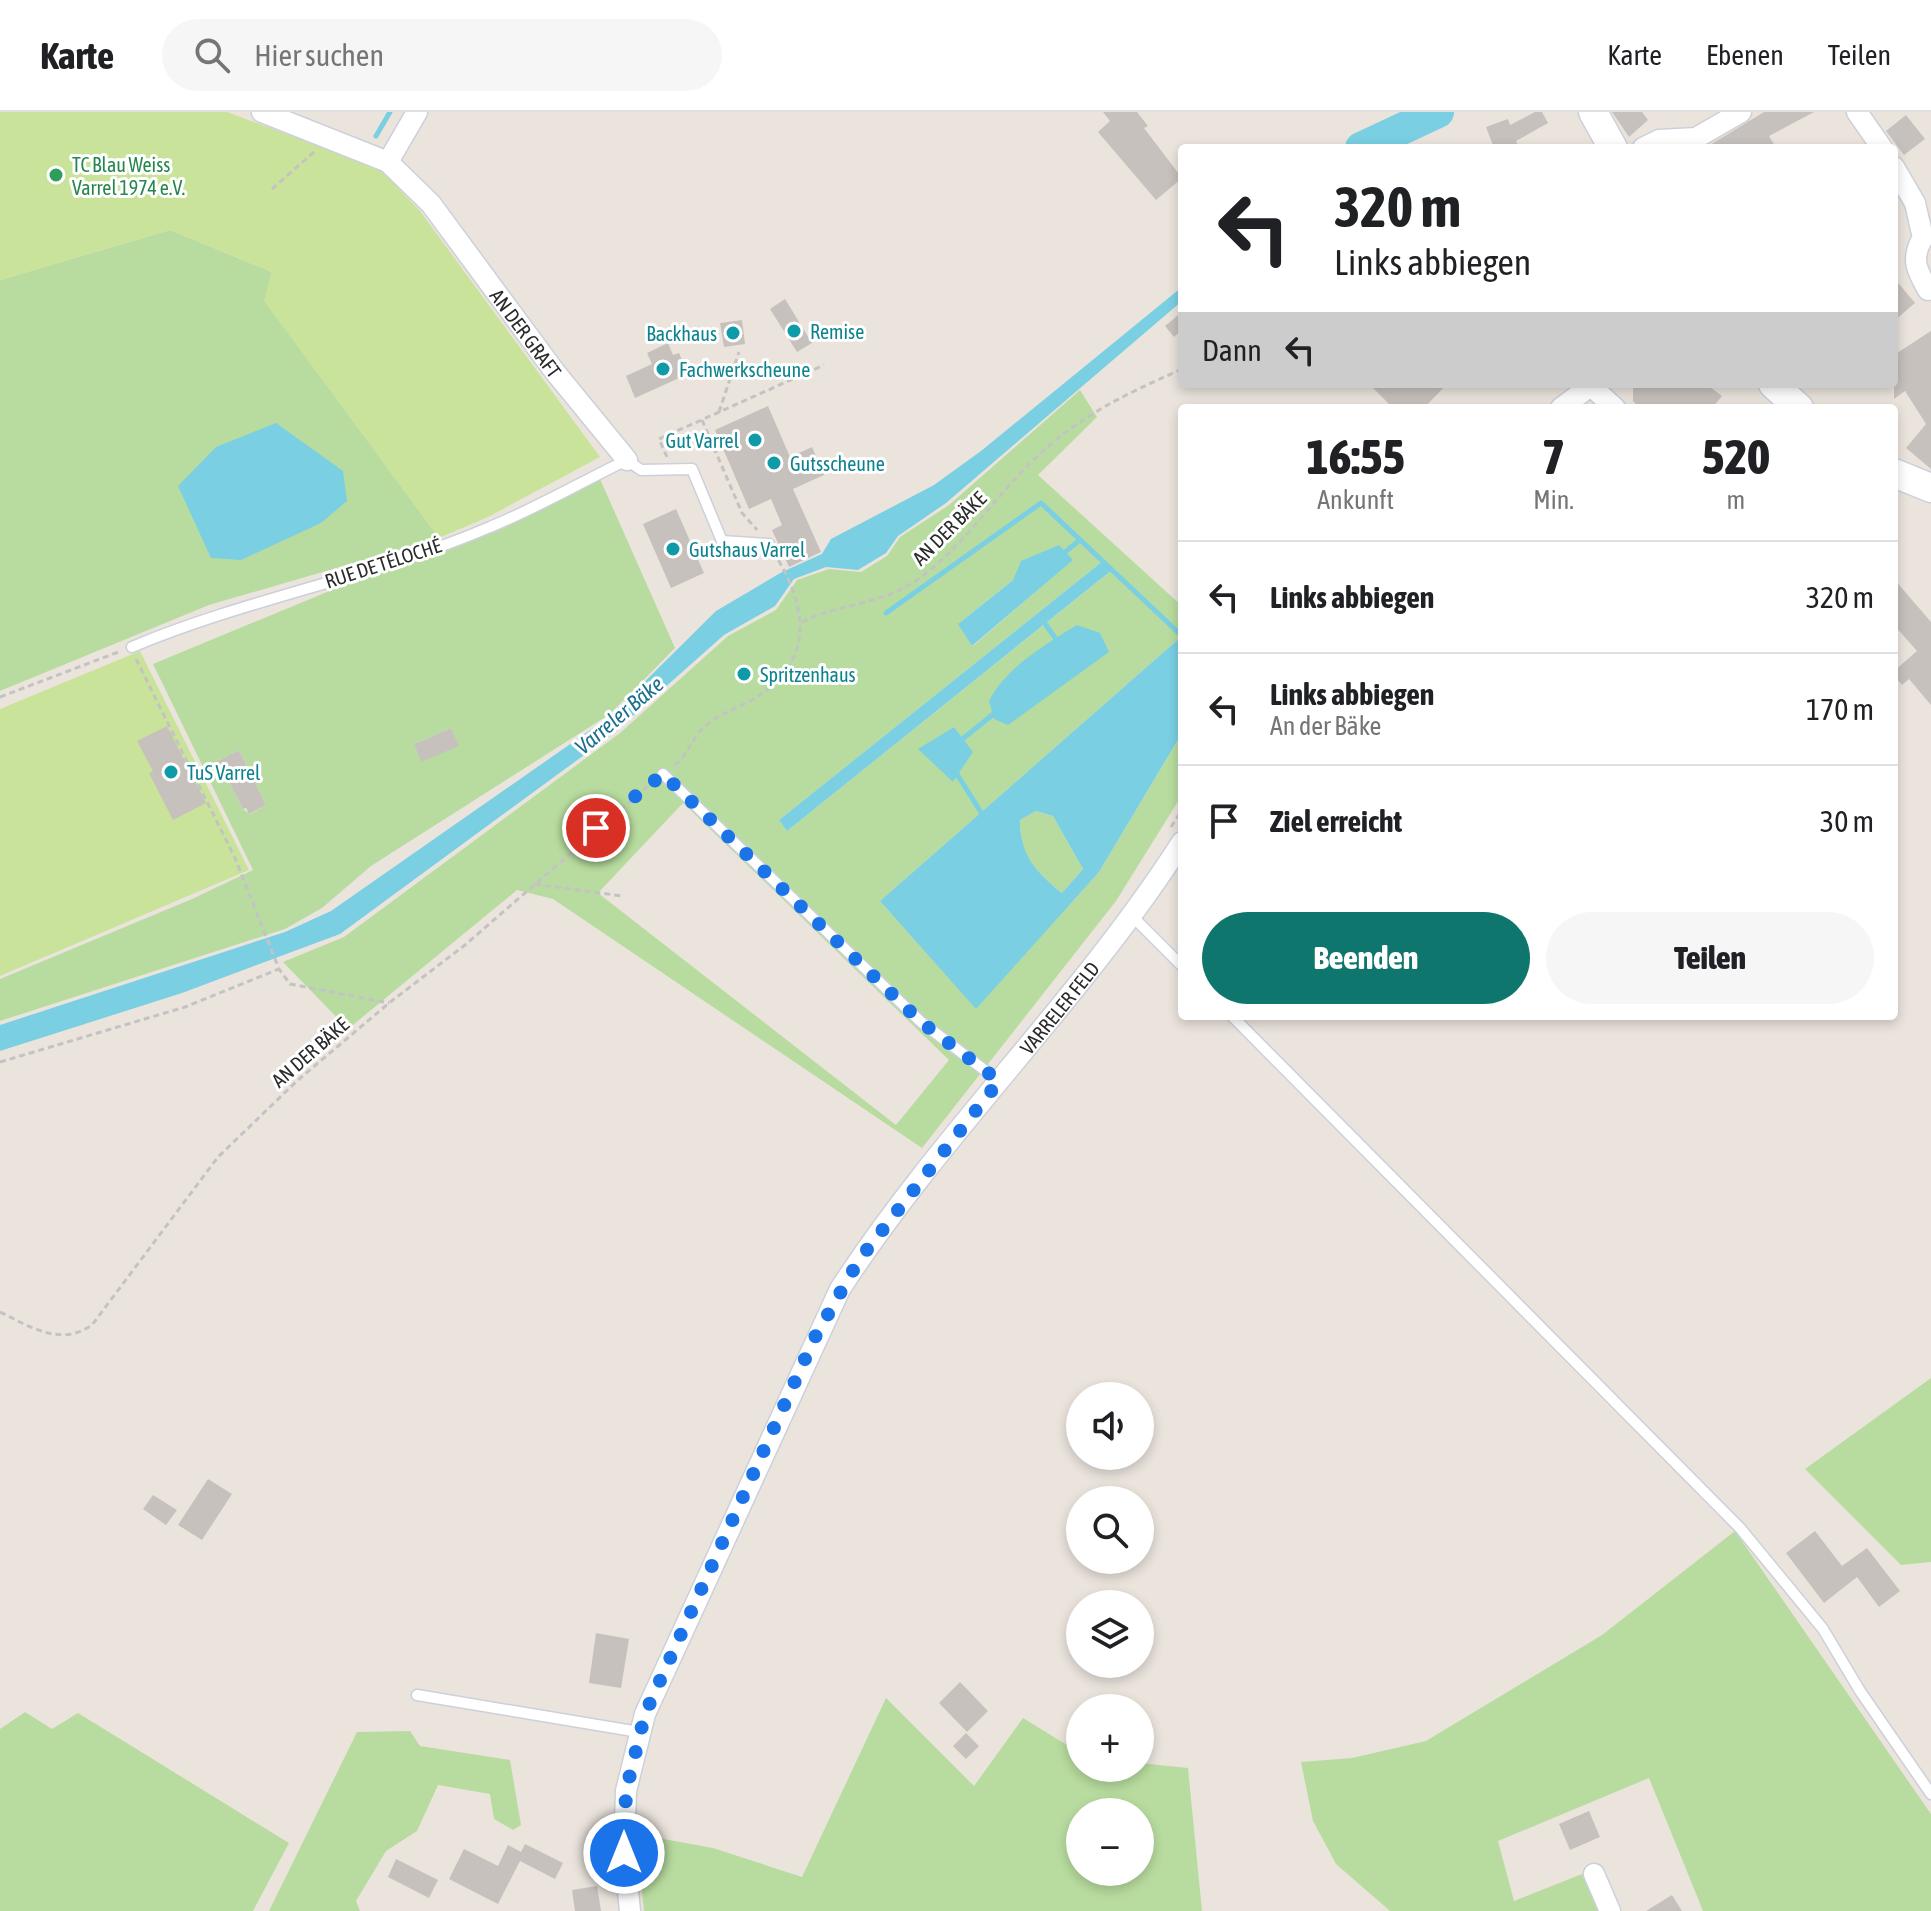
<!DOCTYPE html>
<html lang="de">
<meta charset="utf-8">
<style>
body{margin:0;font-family:"Asap Condensed",sans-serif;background:#f6f6f6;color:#202124;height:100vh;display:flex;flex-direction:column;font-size:30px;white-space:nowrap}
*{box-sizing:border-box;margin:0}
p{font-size:26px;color:#757577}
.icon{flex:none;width:44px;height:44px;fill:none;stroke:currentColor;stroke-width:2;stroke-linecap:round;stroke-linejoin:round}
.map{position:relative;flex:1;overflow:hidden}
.sheet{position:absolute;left:1178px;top:292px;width:720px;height:616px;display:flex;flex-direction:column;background:#fff;border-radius:8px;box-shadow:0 4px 12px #0003}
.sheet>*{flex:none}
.top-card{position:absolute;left:1178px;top:32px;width:720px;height:244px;border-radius:8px;box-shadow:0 4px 12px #0003;background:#fff;color:#202124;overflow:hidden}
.tools{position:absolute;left:1066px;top:1270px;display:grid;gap:16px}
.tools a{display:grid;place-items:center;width:88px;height:88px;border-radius:50%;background:#fff;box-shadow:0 4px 12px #0003;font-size:40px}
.pin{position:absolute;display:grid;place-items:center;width:68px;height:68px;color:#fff;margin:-34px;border:4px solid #fff;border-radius:50%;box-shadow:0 2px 8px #0007}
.me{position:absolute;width:88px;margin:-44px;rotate:0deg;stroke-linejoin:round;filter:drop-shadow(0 0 6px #0008)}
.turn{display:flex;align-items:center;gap:28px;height:168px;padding:0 24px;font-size:36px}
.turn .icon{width:104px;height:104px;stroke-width:2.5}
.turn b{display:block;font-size:56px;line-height:68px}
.then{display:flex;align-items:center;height:76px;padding:0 24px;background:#0003;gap:16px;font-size:30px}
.eta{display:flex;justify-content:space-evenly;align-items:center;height:136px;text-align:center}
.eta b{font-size:48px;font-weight:800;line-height:56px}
.primary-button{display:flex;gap:16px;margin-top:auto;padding:16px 24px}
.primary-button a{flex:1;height:92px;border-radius:48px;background:#0f766e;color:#fff;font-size:32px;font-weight:800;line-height:92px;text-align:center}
.primary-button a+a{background:#f6f6f6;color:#202124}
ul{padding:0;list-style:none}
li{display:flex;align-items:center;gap:24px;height:112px;padding:0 24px;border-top:2px solid #e0e0e0}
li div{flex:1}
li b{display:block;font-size:30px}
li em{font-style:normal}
header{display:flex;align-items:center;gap:48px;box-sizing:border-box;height:112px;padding:0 40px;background:#fff;border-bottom:2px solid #e0e0e0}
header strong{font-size:38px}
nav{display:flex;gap:44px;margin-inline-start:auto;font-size:28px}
.search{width:560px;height:72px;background:#f6f6f6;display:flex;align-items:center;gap:20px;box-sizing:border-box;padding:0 28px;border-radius:44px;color:#757577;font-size:30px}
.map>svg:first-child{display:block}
.green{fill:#b8dc9f;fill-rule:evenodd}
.pitch{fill:#cae39b}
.water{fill:#7acfe3;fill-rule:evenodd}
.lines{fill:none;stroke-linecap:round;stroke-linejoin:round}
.stream{stroke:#7acfe3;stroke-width:5}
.river{stroke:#7acfe3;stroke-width:32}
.building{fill:#c6c1bd}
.lane-casing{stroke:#ccd0da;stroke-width:13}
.street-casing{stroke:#ccd0da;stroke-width:23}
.secondary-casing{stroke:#ccd0da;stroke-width:31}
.path{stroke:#c3c3c3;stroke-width:3;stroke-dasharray:6 4;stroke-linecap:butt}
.lane{stroke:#fff;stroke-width:10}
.street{stroke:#fff;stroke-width:20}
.secondary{stroke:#fff;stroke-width:28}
.route{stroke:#1a73e8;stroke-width:14;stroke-dasharray:0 25.2}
.leisure-dot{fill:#2e9e5b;stroke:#fff;stroke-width:3}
.culture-dot{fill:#0f9aa8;stroke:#fff;stroke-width:3}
.labels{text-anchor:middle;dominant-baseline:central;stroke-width:6;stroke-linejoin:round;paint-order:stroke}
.leisure-label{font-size:20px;fill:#27864d;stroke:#fff;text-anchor:start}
.culture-label{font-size:20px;fill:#0d838f;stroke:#fff;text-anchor:start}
.street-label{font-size:20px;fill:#2a2a2a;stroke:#fff}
.water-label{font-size:22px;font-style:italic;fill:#1a6f8f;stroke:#fff}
</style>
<header>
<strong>Karte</strong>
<div class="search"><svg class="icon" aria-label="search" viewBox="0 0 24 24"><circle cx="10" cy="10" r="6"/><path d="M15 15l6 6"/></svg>Hier suchen</div>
<nav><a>Karte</a><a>Ebenen</a><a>Teilen</a></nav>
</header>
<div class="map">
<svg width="1931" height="1799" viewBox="0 0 1931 1799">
<rect width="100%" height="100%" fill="#ebe4dd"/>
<path class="green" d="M170,118L272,160L265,189L439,426L209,493L0,579V168Z
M1080,278L1097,305L1038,363L1182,494V524L880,789L976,896L1099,760L1182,621V683L1116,789L922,1036L553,787L517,778L348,917L283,850L344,825L620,621L728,524L776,498L797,468L829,457L861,460L887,444L900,425L949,393ZM1072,448L973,534H972L959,511L1014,467ZM1103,449L1111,459L787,719L779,708ZM954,615L972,641L953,669ZM683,691L949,948L896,1013L598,781Z
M600,367L675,536L610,602L371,754L322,796L285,817L0,909V867L192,787L253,758L153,552ZM451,616L458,634L421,649L414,632ZM239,638L266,693L250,702L243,697L218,649Z
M1036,699L1053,704L1083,757L1062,781C1035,758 1020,745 1020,708Z
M1931,1266V1450L1901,1453L1805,1357Z
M1735,1419L1931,1702V1799H1703L1649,1666L1498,1729L1514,1789L1582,1762L1598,1799H1390L1336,1752L1313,1709L1301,1650L1352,1646L1426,1629L1602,1523Z
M886,1586L974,1674L1023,1606L1080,1641V1656H1140V1651L1188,1656L1202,1799H644L636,1722L713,1736L802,1765ZM1080,1700H1140V1760H1080Z
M25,1600L52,1617L78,1601L289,1731L253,1799H0V1617Z
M410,1619L420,1634L510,1648L521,1713L513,1718L494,1707L490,1682L438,1673L417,1719L386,1739L356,1789L360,1799H269L357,1620Z"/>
<path class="pitch" d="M0,0H227L380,57L420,99L600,345L488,405L439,426L264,189L272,160L170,118L0,168Z
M140,539L249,758L0,864V597Z"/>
<path class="water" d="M1182,175V189L946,391L898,424L886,441L858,458L826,455L794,467L775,494L724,523L610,624L340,822L182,881L0,939V913L285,820L331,799L609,605L716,499L782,460L822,442L831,427L934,373L981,339Z
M276,311L343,359L347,389L321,411L241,448L211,446L178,374L216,335Z
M1059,433L1073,448L972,534L958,512L1013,468L1021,449Z
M1103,449L1112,458L787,719L779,708Z
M1077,513L1100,521L1109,540L1008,613L994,607L989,589C1005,556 1046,532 1077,513Z
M1182,524V621L1099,760L976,897L880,789ZM1036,699L1053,704L1083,757L1062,781C1035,759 1020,743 1020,708Z
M954,615L973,640L953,670L918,637Z"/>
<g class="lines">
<path class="stream" d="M376,24L390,0
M1065,440L1080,428
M886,501L1041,391L1181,523
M1046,513L1058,530
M960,629L996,600
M955,659L982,702"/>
<path class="river" d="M1361,36L1438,0"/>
</g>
<path class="building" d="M1103,0H1137L1148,14L1144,16L1182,66L1156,88L1098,20L1110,9Z
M1535,0H1542L1548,11L1516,29L1519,36H1494L1486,15L1508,7L1510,13Z
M1612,0H1642L1648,8L1629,25Z
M1764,0H1814L1769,24L1776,36H1705Z
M1906,3L1925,27L1904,43L1886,19Z
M1894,166L1915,191L1894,209Z
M785,187L812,231L797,240L770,197Z
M1182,200V218L1174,225L1165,214Z
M742,208L745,232L724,235L720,211Z
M1931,219V357L1906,336L1926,312L1905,279L1894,287V243Z
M668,231L673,243L679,241L688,262L635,286L626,264L652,252L647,241Z
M1369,272H1447L1424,296H1393Z
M1633,272H1706L1722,284L1712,296H1640L1633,289Z
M768,294L790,345L812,335L824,363L793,377L821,440L789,455L772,418L782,413L771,387L749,397L715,318Z
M676,397L704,461L671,476L643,412Z
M1894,467L1931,510V593L1909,567L1902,573L1894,564V559L1917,539L1894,513Z
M167,614L206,691L173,708L149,661L153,659L137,629Z
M451,616L459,634L421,650L414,632Z
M239,638L266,693L249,702L246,696L243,697L218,649Z
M208,1367L232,1382L202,1428L178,1413Z
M153,1383L177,1398L166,1413L143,1397Z
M1815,1419L1842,1454L1867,1436L1900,1479L1879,1495L1857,1465L1824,1491L1786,1441Z
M596,1521L629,1527L621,1576L589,1571Z
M960,1570L988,1599L967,1620L939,1591Z
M966,1621L979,1634L966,1647L953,1634Z
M1589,1699L1600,1725L1570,1738L1559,1712Z
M525,1732L563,1751L555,1767L520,1749L498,1792L449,1767L464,1737L498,1754L508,1733L521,1740Z
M396,1747L438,1768L429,1786L388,1765Z
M597,1774L601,1799H575L572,1778Z
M1672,1783L1682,1799H1646Z"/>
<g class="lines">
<defs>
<path id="lane" d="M132,535C248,486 374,465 490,415C537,396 581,370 627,348L641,358L692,357L722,429L769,432
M663,662L921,910L999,969
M1131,803L1182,854
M1232,904L1740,1416L1823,1517L1860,1579L1931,1682
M417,1583L639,1620"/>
<g id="street">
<path id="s1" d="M262,0L388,50L431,92L555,260L627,348"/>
<path d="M1857,0L1882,36"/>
<path d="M1643,36L1659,28L1696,26L1741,0"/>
<path d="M388,50L417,0"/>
<path d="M1894,55L1915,91L1923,126C1910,146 1917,159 1928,178L1931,177"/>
<path d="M1591,274L1615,296"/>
<path d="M1561,296L1593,272"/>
<path d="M1594,1762L1610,1799"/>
<path id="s2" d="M630,1799L624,1741L626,1679L645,1602L840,1177C942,1020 1081,888 1182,730"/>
</g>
<path id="secondary" d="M1593,0L1613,36
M1773,272L1799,296
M1894,361L1931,376"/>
</defs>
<use href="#lane" class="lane-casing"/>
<use href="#street" class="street-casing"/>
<use href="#secondary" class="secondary-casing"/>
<path class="path" d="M272,77L314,40
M719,300L739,240
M702,308L742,401L757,418
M667,345L659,327L824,253
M802,510C843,490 882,494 921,465C961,436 992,390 1027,354C1077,305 1119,285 1182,257
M136,547L235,746L279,857L290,872L389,891
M0,585L121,539
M675,653C688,643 692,625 705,614C722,599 746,594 764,580C816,542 804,491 776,444
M1171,715L1182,698
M535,772L622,784
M0,950L185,895L279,857
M0,1200C31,1215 60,1235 92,1213L218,1045L298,968L389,891L465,833L653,670"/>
<use href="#lane" class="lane"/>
<use href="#street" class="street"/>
<use href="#secondary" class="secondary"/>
</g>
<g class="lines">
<path class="route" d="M596,716L663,662L921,910L999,969L859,1148L814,1227L645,1602L626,1679L624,1741"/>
</g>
<circle class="leisure-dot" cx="56" cy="63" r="8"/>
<g class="culture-dot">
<circle cx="794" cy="219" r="8"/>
<circle cx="733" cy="221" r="8"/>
<circle cx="663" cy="257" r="8"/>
<circle cx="755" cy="328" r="8"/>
<circle cx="774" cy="351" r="8"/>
<circle cx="673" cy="437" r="8"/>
<circle cx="744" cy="562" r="8"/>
<circle cx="171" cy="660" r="8"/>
</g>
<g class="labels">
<g class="leisure-label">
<text x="72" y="52">TC Blau Weiss<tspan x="72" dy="23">Varrel 1974 e.V.</tspan></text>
</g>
<g class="culture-label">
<text x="810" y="219">Remise</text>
<text x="717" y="221" text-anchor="end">Backhaus</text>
<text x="679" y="257">Fachwerkscheune</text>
<text x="739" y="328" text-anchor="end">Gut Varrel</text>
<text x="790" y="351">Gutsscheune</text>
<text x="689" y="437">Gutshaus Varrel</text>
<text x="760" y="562">Spritzenhaus</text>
<text x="187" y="660">TuS Varrel</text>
</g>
<g class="street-label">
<text stroke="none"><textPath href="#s1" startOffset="356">AN DER GRAFT</textPath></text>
<text transform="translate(949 416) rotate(-45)">AN DER BÄKE</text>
<text transform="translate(383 451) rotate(-18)">RUE DE TÉLOCHÉ</text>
<text stroke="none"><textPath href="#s2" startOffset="1024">VARRELER FELD</textPath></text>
<text transform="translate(310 940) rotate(-41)">AN DER BÄKE</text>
</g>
<g class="water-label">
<text transform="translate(619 603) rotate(-40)">Varreler Bäke</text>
</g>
</g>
</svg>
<div class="tools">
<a><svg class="icon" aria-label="sound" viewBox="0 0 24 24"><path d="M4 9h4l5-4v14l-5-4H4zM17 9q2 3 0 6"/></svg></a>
<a><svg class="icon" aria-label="search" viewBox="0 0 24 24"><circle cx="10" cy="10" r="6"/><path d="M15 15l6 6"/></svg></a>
<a><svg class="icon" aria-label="layers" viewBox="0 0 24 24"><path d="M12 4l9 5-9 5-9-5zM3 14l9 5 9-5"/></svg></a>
<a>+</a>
<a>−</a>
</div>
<div class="pin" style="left:596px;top:716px;background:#d93025"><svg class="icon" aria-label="arrive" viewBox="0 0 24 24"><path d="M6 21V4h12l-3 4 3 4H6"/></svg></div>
<svg class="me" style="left:624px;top:1741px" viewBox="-20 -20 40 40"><circle r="17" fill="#1a73e8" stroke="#fff" stroke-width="3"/><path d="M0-11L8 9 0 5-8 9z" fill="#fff"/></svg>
<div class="top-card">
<div class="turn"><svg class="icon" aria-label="left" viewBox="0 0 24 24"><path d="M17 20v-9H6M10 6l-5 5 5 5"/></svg><div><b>320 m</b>Links abbiegen</div></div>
<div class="then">Dann<svg class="icon" aria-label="left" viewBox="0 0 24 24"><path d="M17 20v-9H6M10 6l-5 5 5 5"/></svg></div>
</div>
<section class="sheet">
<div class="eta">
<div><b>16:55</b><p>Ankunft</p></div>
<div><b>7</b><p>Min.</p></div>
<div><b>520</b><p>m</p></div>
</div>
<ul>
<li><svg class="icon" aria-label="left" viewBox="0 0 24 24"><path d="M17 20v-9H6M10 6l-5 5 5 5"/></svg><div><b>Links abbiegen</b></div><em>320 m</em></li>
<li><svg class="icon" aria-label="left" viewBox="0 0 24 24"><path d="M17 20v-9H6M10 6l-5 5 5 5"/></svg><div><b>Links abbiegen</b><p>An der Bäke</p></div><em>170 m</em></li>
<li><svg class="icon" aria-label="arrive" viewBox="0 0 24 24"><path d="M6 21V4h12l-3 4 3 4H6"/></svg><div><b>Ziel erreicht</b></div><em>30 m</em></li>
</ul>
<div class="primary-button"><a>Beenden</a><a>Teilen</a></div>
</section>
</div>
